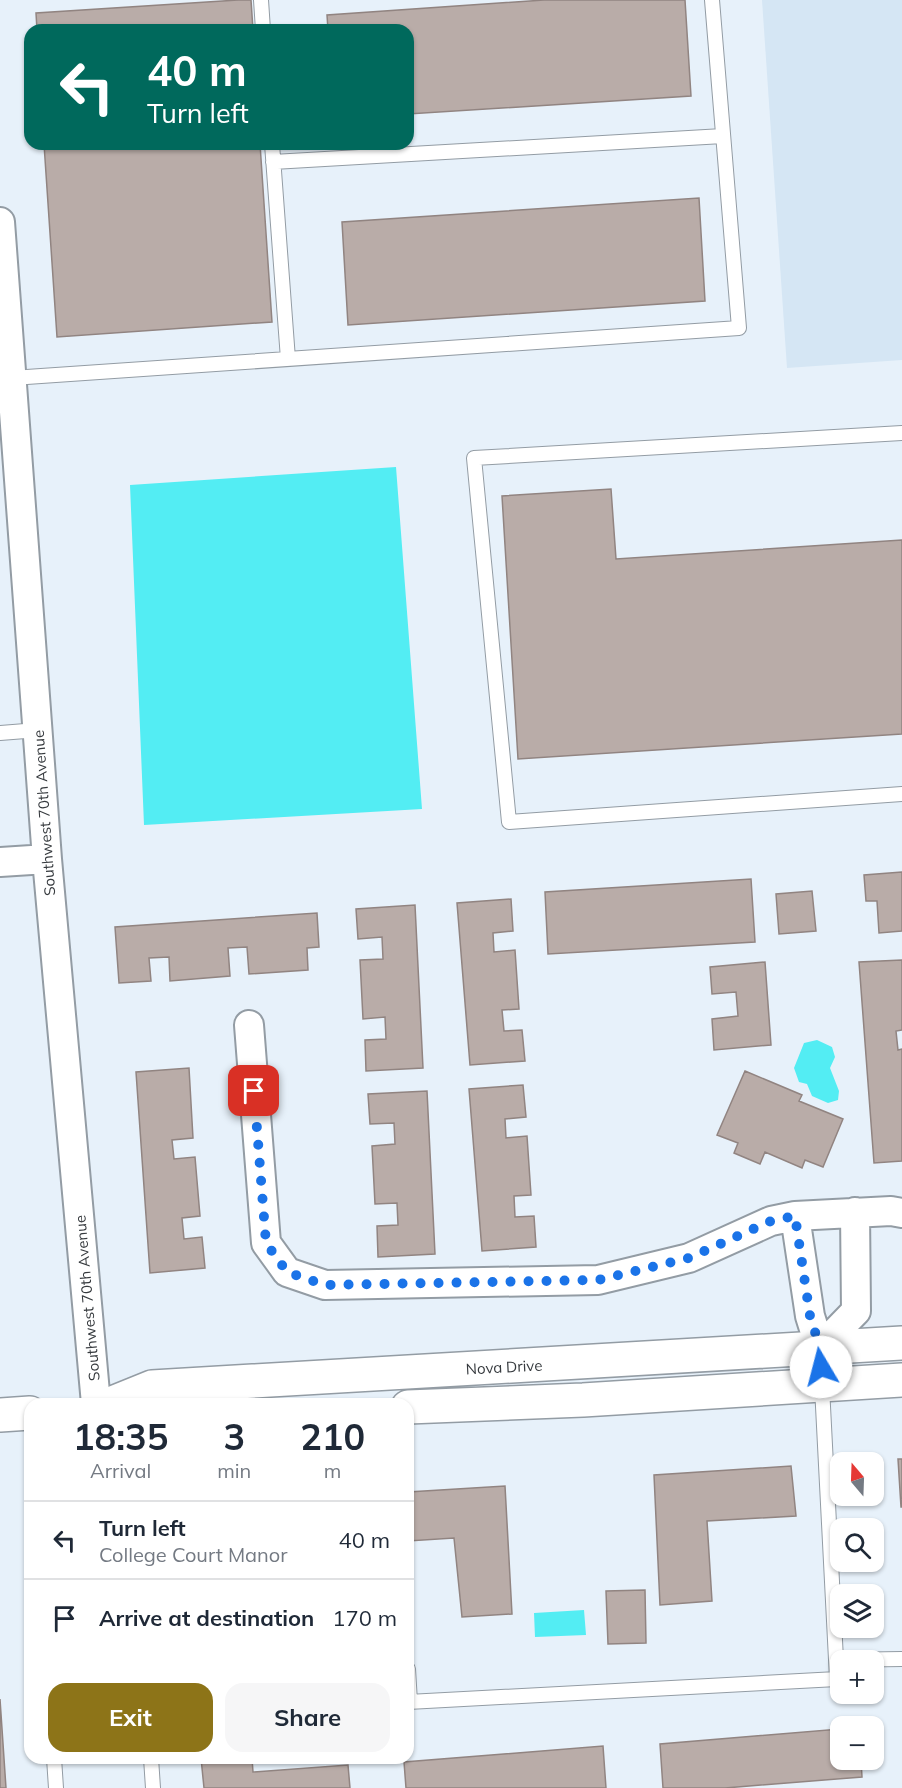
<!DOCTYPE html>
<meta charset="utf-8">
<style>
body{margin:0;font-family:Mulish,sans-serif;background:#f6f6f7;color:#1f2937;height:100vh;display:flex;flex-direction:column;font-size:22px;white-space:nowrap}
*{box-sizing:border-box;margin:0}
p{font-size:20px;color:#747a83}
.icon{flex:none;width:33px;height:33px;fill:none;stroke:currentColor;stroke-width:2;stroke-linecap:round;stroke-linejoin:round}
.map{position:relative;flex:1;overflow:hidden}
.side{position:absolute;left:24px;top:1398px;width:390px;height:366px;display:flex;flex-direction:column;background:#fff;border-radius:18px;box-shadow:0 2px 4px #0004}
.side>*{flex:none}
.top-card{position:absolute;left:24px;top:24px;width:390px;height:126px;border-radius:18px;box-shadow:0 2px 4px #0004;background:#00695c;color:#fff;overflow:hidden}
.needle{width:39px;rotate:341deg}
.fabs{position:absolute;left:830px;top:1452px;display:grid;gap:12px}
.fabs a{display:grid;place-items:center;width:54px;height:54px;border-radius:12px;background:#fff;box-shadow:0 2px 4px #0004;font-size:30px}
.pin{position:absolute;display:grid;place-items:center;width:51px;height:51px;color:#fff;margin:-26px;border-radius:12px;box-shadow:0 3px 9px #0006}
.me{position:absolute;width:66px;margin:-33px;rotate:352deg;stroke-linejoin:round;filter:drop-shadow(0 0 4px #0008)}
.turn{display:flex;align-items:center;gap:21px;height:126px;padding:0 24px;font-size:27px}
.turn .icon{width:78px;height:78px;stroke-width:2.5}
.turn b{display:block;font-size:42px;line-height:51px}
.eta{display:flex;justify-content:space-evenly;align-items:center;height:102px;text-align:center}
.eta b{font-size:36px;font-weight:700;line-height:42px}
.button{display:flex;gap:12px;margin-top:auto;padding:12px 24px}
.button a{flex:1;height:69px;border-radius:18px;background:#8d7418;color:#fff;font-size:24px;font-weight:700;line-height:69px;text-align:center}
.button a+a{background:#f6f6f7;color:#1f2937}
ul{padding:0;list-style:none}
li{display:flex;align-items:center;gap:18px;height:78px;padding:0 24px;border-top:2px solid #e0e1e3}
li div{flex:1}
li b{display:block;font-size:22px}
li em{font-style:normal}
.map>svg:first-child{display:block}
.built{fill:#d5e6f4}
.water{fill:#53edf3}
.building{fill:#b9aca8;stroke:#918481;stroke-width:1.5}
.lines{fill:none;stroke-linecap:round;stroke-linejoin:round}
.service-casing{stroke:#939ca4;stroke-width:16}
.minor-casing{stroke:#939ca4;stroke-width:32}
.tertiary-casing{stroke:#939ca4;stroke-width:36}
.service{stroke:#fff;stroke-width:14}
.minor{stroke:#fff;stroke-width:28}
.tertiary{stroke:#fff;stroke-width:33}
.route{stroke:#1a73e8;stroke-width:10;stroke-dasharray:0 18}
.labels{text-anchor:middle;dominant-baseline:central;stroke-width:5;stroke-linejoin:round;paint-order:stroke}
.street-label{font-size:15px;fill:#363a3e;stroke:#fff}
</style>
<div class="map">
<svg width="902" height="1788" viewBox="0 0 902 1788">
<rect width="100%" height="100%" fill="#e7f1fa"/>
<path class="built" d="M762,0H902V360L787,368Z"/>
<path class="water" d="M396,467L422,809L144,825L130,485Z
M817,1040L832,1047L835,1057L830,1068L839,1091L838,1100L828,1103L812,1096L807,1084L799,1082L794,1068L804,1043Z
M584,1610L586,1635L535,1637L534,1613Z"/>
<path class="building" d="M238,0H251L253,30H37L36,13Z
M544,0H685L691,96L408,114V30H328L327,15Z
M44,144H260L272,322L57,337Z
M699,198L705,301L348,325L342,222Z
M611,489L616,559L902,540V734L518,759L502,496Z
M902,872V931L879,933L877,901H866L864,875Z
M751,879L755,942L548,954L545,892Z
M812,891L816,931L779,934L776,894Z
M511,899L513,931L493,933L494,952L515,950L519,1009L502,1010L504,1031L522,1030L525,1061L470,1065L457,903Z
M415,905L423,1068L366,1071L365,1040L386,1039L385,1017L363,1019L360,960L383,959L382,937L358,939L356,909Z
M317,913L319,947L307,948L308,970L249,974L247,947L228,948L230,976L170,981L169,957L149,958L151,981L119,983L115,927Z
M902,960V1030L896,1031L898,1050L902,1049V1161L874,1163L859,962Z
M765,962L771,1045L714,1050L712,1019L738,1016L736,992L712,994L710,967Z
M189,1068L193,1138L172,1140L174,1159L195,1157L200,1216L182,1218L184,1239L202,1237L205,1268L150,1273L136,1072Z
M745,1071L802,1095L799,1101L843,1119L823,1167L805,1160L802,1168L765,1152L760,1164L734,1153L738,1143L717,1135Z
M523,1085L526,1117L505,1119L506,1138L527,1136L531,1195L514,1196L515,1217L534,1216L536,1247L482,1251L469,1089Z
M427,1091L435,1254L378,1257L377,1226L398,1225L397,1203L375,1204L372,1146L395,1144L394,1123L370,1124L368,1094Z
M898,1459H902V1507H901Z
M791,1466L796,1516L707,1521L712,1601L660,1605L654,1475Z
M505,1486L512,1614L462,1617L454,1538L408,1541V1492Z
M645,1590L646,1643L608,1644L606,1591Z
M0,1699L6,1788H0Z
M840,1729V1760H861L862,1777L725,1788H663L660,1744Z
M603,1746L606,1788H406L404,1762Z
M201,1758H252L253,1772L348,1765L350,1788H204Z"/>
<g class="lines">
<defs>
<path id="service" d="M261,0L263,30
M272,144L288,359
M273,162L723,136
M12,378L739,328L712,0
M902,433L474,458L509,822L902,794
M0,733L38,730
M836,1660L902,1659
M408,1669L410,1702
M408,1702L837,1679L820,1348
M54,1758L56,1788
M151,1758L153,1788"/>
<path id="minor" d="M0,222L47,859L96,1404
M0,862L47,859
M249,1025L266,1243L287,1272L325,1285L598,1280L689,1258L771,1221L795,1216L891,1211L902,1213
M795,1216L810,1316L820,1348L856,1311L855,1212"/>
<path id="tertiary" d="M110,1404L152,1387L902,1343
M408,1407L583,1400L902,1380
M0,1415L30,1413"/>
</defs>
<use href="#service" class="service-casing"/>
<use href="#minor" class="minor-casing"/>
<use href="#tertiary" class="tertiary-casing"/>
<use href="#service" class="service"/>
<use href="#minor" class="minor"/>
<use href="#tertiary" class="tertiary"/>
</g>
<g class="lines">
<path class="route" d="M254,1091L266,1243L287,1272L325,1285L598,1280L689,1258L771,1221L795,1216L810,1316L820,1348L821,1367"/>
</g>
<g class="labels">
<g class="street-label">
<text transform="translate(44 813) rotate(-94)">Southwest 70th Avenue</text>
<text transform="translate(87 1298) rotate(-95)">Southwest 70th Avenue</text>
<text transform="translate(504 1367) rotate(-3)">Nova Drive</text>
</g>
</g>
</svg>
<div class="fabs">
<a><svg class="needle" viewBox="-14 -14 28 28"><path d="M0-13l5 13h-10z" fill="#e53935"/><path d="M0 13l5-13h-10z" fill="#747a83"/></svg></a>
<a><svg class="icon" aria-label="search" viewBox="0 0 24 24"><circle cx="10" cy="10" r="6"/><path d="M15 15l6 6"/></svg></a>
<a><svg class="icon" aria-label="layers" viewBox="0 0 24 24"><path d="M12 4l9 5-9 5-9-5zM3 14l9 5 9-5"/></svg></a>
<a>+</a>
<a>−</a>
</div>
<div class="pin" style="left:254px;top:1091px;background:#d93025"><svg class="icon" aria-label="arrive" viewBox="0 0 24 24"><path d="M6 21V4h12l-3 4 3 4H6"/></svg></div>
<svg class="me" style="left:821px;top:1367px" viewBox="-20 -20 40 40"><circle r="19" fill="#fff"/><path d="M0-13L10 11 0 6-10 11z" fill="#1a73e8"/></svg>
<div class="top-card">
<div class="turn"><svg class="icon" aria-label="left" viewBox="0 0 24 24"><path d="M17 20v-9H6M10 6l-5 5 5 5"/></svg><div><b>40 m</b>Turn left</div></div>
</div>
<section class="side">
<div class="eta">
<div><b>18:35</b><p>Arrival</p></div>
<div><b>3</b><p>min</p></div>
<div><b>210</b><p>m</p></div>
</div>
<ul>
<li><svg class="icon" aria-label="left" viewBox="0 0 24 24"><path d="M17 20v-9H6M10 6l-5 5 5 5"/></svg><div><b>Turn left</b><p>College Court Manor</p></div><em>40 m</em></li>
<li><svg class="icon" aria-label="arrive" viewBox="0 0 24 24"><path d="M6 21V4h12l-3 4 3 4H6"/></svg><div><b>Arrive at destination</b></div><em>170 m</em></li>
</ul>
<div class="button"><a>Exit</a><a>Share</a></div>
</section>
</div>
